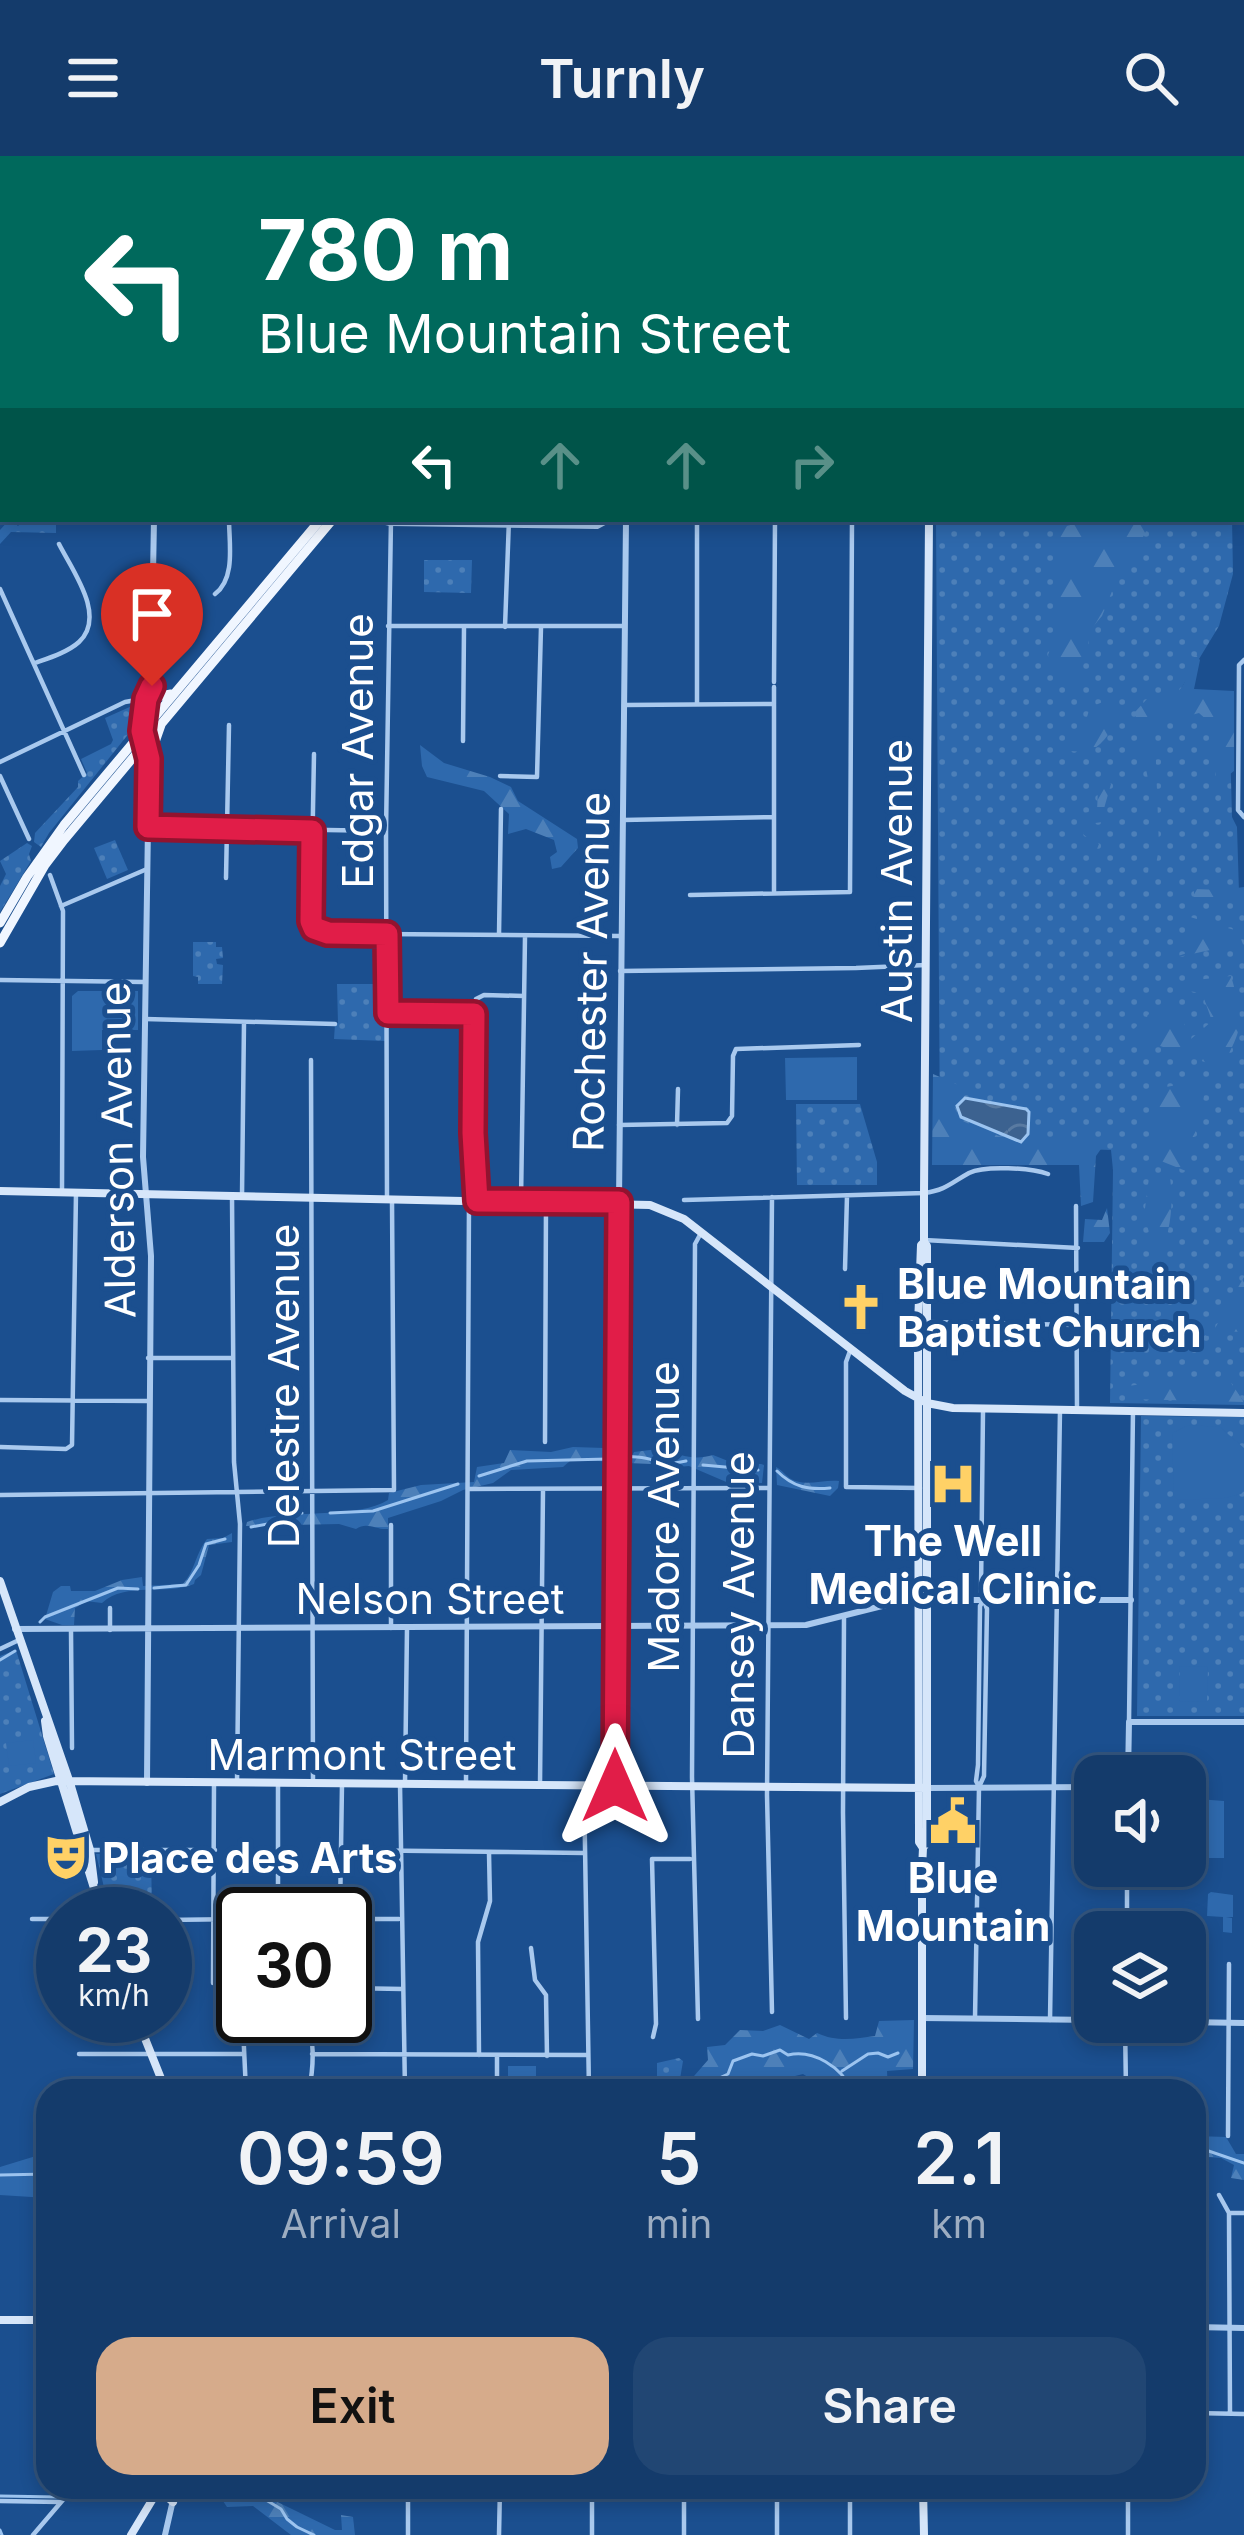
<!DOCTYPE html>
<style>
body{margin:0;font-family:Inter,sans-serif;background:#214673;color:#f1f3f6;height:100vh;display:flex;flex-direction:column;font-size:45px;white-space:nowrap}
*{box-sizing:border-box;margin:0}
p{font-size:39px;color:#9dadc1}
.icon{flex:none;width:66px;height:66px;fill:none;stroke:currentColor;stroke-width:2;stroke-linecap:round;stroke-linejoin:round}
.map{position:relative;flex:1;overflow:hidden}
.side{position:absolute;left:36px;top:1923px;width:1170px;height:420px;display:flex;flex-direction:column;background:#143b6b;border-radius:36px;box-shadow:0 6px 18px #0003,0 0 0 3px #33557e}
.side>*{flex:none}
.guide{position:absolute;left:0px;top:0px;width:1245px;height:366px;box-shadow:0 6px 18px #0003,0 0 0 3px #33557e;background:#00695c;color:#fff;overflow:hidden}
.controls{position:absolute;left:1074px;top:1599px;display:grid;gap:24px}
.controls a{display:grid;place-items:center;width:132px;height:132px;border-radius:24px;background:#143b6b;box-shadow:0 6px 18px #0003,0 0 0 3px #33557e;font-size:60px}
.speed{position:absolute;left:36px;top:1731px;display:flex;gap:24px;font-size:60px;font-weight:700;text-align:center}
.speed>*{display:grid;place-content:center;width:156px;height:156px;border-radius:50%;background:#143b6b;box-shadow:0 6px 18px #0003,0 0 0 3px #33557e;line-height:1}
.speed small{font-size:30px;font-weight:400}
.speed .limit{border:6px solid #111;border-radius:18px;background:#fff;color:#111}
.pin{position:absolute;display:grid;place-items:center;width:102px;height:102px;color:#fff;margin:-123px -51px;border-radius:50% 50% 50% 0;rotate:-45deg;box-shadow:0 0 12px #0007}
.pin .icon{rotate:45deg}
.me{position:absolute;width:132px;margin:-66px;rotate:0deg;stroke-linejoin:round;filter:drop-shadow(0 0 9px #0008)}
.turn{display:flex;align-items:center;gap:42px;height:252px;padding:0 60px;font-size:54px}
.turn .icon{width:156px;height:156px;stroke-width:2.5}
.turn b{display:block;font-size:84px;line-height:102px}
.lanes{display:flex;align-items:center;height:114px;padding:0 60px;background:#0003;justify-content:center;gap:60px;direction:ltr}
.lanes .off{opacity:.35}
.eta{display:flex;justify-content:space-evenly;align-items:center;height:204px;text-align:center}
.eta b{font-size:72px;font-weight:600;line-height:84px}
.primary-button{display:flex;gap:24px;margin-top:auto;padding:24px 60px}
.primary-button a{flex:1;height:138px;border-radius:36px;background:#d6ab8b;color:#111;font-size:48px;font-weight:600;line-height:138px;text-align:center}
.primary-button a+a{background:#214673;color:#f1f3f6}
header{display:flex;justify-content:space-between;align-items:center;height:156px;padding:0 60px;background:#143b6b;font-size:54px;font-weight:600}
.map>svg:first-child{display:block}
.green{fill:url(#green-dots)}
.forest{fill:url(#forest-firs)}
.pitch{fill:#2e69ad}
.water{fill:url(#water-waves);stroke:#9cc4f0;stroke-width:3}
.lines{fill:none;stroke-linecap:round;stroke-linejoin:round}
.stream{stroke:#9cc4f0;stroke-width:3}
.minor{stroke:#a9c9ee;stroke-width:4.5}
.tertiary{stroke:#a9c9ee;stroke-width:6}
.secondary{stroke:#d6e6fa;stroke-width:8}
.primary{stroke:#f0f6ff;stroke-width:9}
.motorway{stroke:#fff;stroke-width:12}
.rail{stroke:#fff;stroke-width:3;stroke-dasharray:21 9;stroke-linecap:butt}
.route-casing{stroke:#92132f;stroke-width:30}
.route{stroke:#e11d48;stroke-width:21}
.labels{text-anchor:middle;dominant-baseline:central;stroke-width:10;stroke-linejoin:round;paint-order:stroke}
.street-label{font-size:42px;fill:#fff;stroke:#1b4f8f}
.poi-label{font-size:42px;font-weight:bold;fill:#fff;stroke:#1b4f8f;text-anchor:start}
</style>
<header><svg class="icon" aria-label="menu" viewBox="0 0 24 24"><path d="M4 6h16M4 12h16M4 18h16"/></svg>Turnly<svg class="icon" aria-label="search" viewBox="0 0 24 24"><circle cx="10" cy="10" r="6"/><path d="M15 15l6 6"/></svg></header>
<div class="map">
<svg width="1244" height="2379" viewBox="0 0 1244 2379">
<defs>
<pattern id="green-dots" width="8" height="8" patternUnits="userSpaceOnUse" patternTransform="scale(3)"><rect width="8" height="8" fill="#2e69ad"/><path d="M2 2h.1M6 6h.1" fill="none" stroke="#4d80b9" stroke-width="1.8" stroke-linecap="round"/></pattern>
<pattern id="forest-firs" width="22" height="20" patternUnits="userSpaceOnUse" patternTransform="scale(3)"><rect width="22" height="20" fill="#2e69ad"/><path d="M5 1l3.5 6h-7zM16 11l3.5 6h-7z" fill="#4d80b9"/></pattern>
<pattern id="water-waves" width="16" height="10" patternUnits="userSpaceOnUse" patternTransform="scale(3)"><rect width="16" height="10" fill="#3c6290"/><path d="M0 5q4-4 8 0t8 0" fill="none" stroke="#597aa1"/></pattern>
</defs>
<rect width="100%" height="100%" fill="#1b4f8f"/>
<path class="green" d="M10,363L18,370L25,363H56V377L11,376L0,388V374Z
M936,363H1232L1233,418L1219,470L1179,536L1229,550L1232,661L1237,671L1239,737L1244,738V1249L1110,1247L1113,1014L1111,994L940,988Z
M424,404H472L471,437L424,436Z
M132,550L136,557L134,571L49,677L41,691L34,686L35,677L78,631V625L87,617L81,603L111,588L113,584L105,562Z
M115,684L128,714L107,723L94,692Z
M27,687L32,690L29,698L31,705L0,756V730L6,718L0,705Z
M193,786H216V791H222L223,802L216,803L217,808L223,809L222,828H198V821L193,820Z
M337,828H385V885L334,883L335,868L338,867Z
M796,948H860L877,1006V1029H797Z
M1141,1260L1244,1261V1560H1137Z
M16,1494L54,1618L0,1638V1500Z
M151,1697L152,1757L110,1756L96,1698Z
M679,1902L683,1905L678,1935H657V1907Z"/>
<path class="forest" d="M1092,363H1139L1148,368V371L1134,399L1117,423L1102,460L1091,473L1086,501L1073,536L1069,538V528L1056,522L1048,499L1058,470L1053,383L1056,373Z
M1195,498L1200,504L1194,533L1234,535V615L1217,628L1208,565L1199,557L1160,567L1155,579L1159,692L1155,714L1148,718L1154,654L1135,556L1147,543C1184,545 1184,528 1195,498Z
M1103,546L1112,551C1118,570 1105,588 1088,596L1068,595L1065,592L1067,588H1075L1082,578L1090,551Z
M420,589L444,607L490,621L511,631L518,645L577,683L578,692L561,711L552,713L550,701L557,696L554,684L526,673L508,678L509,658L484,635L427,621L422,610Z
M1108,624L1111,628L1103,656L1108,661L1103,666L1095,667L1098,675L1094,684L1099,688L1097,693L1089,692V683L1083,678L1084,667H1079L1077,658L1097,655L1098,633L1103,626Z
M1244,731V747L1194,742V733L1222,734Z
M1190,761L1238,775L1244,791H1224L1169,803L1190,796Z
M1231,820C1244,865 1244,871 1221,912L1152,887L1133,885L1132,875L1151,856L1171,852L1179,856L1191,883L1212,865L1202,837L1188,835L1196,824Z
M933,918L970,934L954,950L960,964L1021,989L1034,976L1049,983H1108L1096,1000L1093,1046L1081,1050L1079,1009H932Z
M1188,927H1207L1186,1015L1151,1001L1148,966L1155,933Z
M1170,1021C1174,1050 1170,1079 1158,1105L1144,1060L1149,1022Z
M1107,1052L1110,1077L1104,1086H1083L1085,1063L1102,1064Z
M1244,1121V1176L1219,1175L1207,1180L1201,1175L1214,1174Z
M1227,1221L1244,1246L1129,1243V1230L1165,1224Z
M613,1290L614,1305L612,1306L572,1303L563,1311L511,1314L493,1327L463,1334L441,1345L388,1362V1373C376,1374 367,1365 356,1373L339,1368L246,1370L247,1366C287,1352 356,1364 388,1344L389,1337L421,1329L474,1326L477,1311L504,1307L510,1294L551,1296L573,1291L604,1292Z
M666,1292C679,1301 697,1304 713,1299L733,1307L761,1308L764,1309L762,1327L731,1328L689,1310L666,1312L651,1308L628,1307L634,1296Z
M776,1311C782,1314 786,1320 791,1323C804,1331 825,1323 839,1325L838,1332L830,1340L777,1329Z
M232,1377V1386L209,1389L201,1419L195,1424L194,1428C166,1440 126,1425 102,1447L86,1445L75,1452L74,1469H62L45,1463L53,1436L61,1430H70L71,1435H95L122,1424L142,1421L143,1430L183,1428C195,1415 196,1396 207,1383L223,1382Z
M914,1864L913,1913L887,1915L888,1935H830L803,1918L783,1923L773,1935H681L708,1904L707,1891L725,1889L740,1874L763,1875L780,1869L809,1883L817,1877C836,1886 855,1883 875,1880L879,1865Z
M1194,1980L1226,1981L1236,1998H1244V2024L1231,2022L1234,2009L1221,2002L1194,2000Z
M48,1992V2042L0,2039V2011L36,2000Z
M221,2331H252L255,2335L335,2374H342L341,2359L353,2361L355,2379H291L253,2350L227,2351L223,2345L229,2337Z"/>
<path class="pitch" d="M78,835H138V874H102V894L72,895V840Z
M857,901V944H786L785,902Z
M1189,1269L1220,1271L1244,1292V1335L1241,1338L1224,1342L1178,1344L1174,1340L1172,1277Z
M1180,1510L1208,1511L1207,1546L1179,1545Z
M33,1584L36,1607L9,1610L6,1587Z
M1185,1642L1224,1645V1702H1185Z
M1211,1736L1233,1739V1761H1226L1232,1762V1777L1223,1776V1761L1207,1760L1208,1738Z
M508,1910H536V1935H508Z"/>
<path class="water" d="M965,942L1026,953L1029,956L1028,978L1021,986L961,961L957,950Z"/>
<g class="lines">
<path class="stream" d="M626,1301C652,1298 657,1312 686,1305
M703,1309L758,1314
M777,1315C793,1331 808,1334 830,1332
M479,1320L527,1305L608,1303
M330,1357L373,1355L458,1328
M251,1371L273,1367L292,1357H302
M154,1432L186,1429L199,1409L206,1388L225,1383
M40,1466L45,1461L118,1432L138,1433
M0,1504L15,1495
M842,1915L868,1898L878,1897L888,1901L898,1897
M706,1935L715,1924L728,1918L733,1905L752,1898L763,1900L780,1894L788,1899C813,1893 842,1911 852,1935
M1194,1990L1244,2007
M0,2019L48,2018
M238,2331L246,2332L281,2353L287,2363L297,2371L314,2379
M0,2340L58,2341
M0,2374L2,2379"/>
<path class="minor" d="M1095,0V3
M1176,3V0
M1242,105H1244
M1244,158V277
M697,363V548
M154,365H302L306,363
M0,433L84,619
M215,438C236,422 229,387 229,363
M388,470H623
M505,471L509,363
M1244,504L1239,509L1238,654L1244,661
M35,507C49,502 68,496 79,486C107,460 72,414 59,388
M774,526L775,363
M624,549L774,548
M463,585L464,471
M314,598L311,763L315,774L328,777L379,778L620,780
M0,606L125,546L142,543
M0,620L29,683
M500,620L537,621L541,471
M623,664L773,661
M148,671L386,675
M50,719L63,755L62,1036
M226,722L229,569
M774,735V531
M690,739L850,736L852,363
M61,750L147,713
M499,779L501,653
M620,815L856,812L926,809
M0,824L144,826
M390,857L474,858
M145,863L335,868
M311,904L313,1627
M619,969L727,967L732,960L733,900L736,893L859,889
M677,969L678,933
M232,1040L234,1306L240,1368L237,1627
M242,1040L244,866
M387,1041L386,675L391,363
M772,1041L767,1639L772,1856
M684,1044L924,1037C946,1034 951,1027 969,1017C985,1009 1031,1012 1048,1018
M477,1045L474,977L475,847L476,843L484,839L524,840
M521,1045L525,781
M1076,1050L1077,1253
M924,1084L1078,1092
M845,1113L847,1040
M927,1166L1077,1169
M850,1195L846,1206V1331L920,1332
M148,1202H233
M0,1244L148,1245
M545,1286L546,1046
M0,1291L66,1293L72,1289L76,1037
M469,1333L769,1332
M0,1339L394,1334L392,1044
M110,1452V1474
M844,1461L843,1657L846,1862
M391,1472V1369
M71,1475L72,1592
M0,1493L19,1484
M1129,1566L1133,1254
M400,1628L405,1935
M405,1628L407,1472
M466,1628L469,1046
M615,1628L619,1052
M540,1629L543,1334
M584,1629L589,1935
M979,1631L984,1620L987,1453L981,1436L983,1255
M90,1694H215
M341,1694L584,1697
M278,1758V1627
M340,1758L342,1628
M32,1763H63
M345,1763H399
M165,1764L243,1763
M1127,1776V1710
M531,1792L535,1824L546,1839L547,1900
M213,1827L214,1627
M345,1832L403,1833
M302,1860C317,1876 313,1914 309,1935
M975,1862L979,1631L976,1625L978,1609L980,1450L983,1445
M698,1863L692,1621L695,1088L701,1077
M1050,1864L1060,1254
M1125,1866L1126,1935
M653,1881L656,1868L652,1703H690
M79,1898H244
M312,1898L588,1899
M479,1899L478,1786L490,1745L489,1697
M497,1900V1935
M1126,1930L1190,1931
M246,1935L243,1871L248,1860
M1228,1980L1229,1808
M1219,2039L1229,2057H1244
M1229,2057L1230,2257
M1194,2257L1244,2258
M777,2331V2379
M850,2331V2379
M1128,2331V2379
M65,2342L115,2343
M0,2345L60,2346
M33,2379L74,2331
M408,2379V2331
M499,2379L500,2331
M592,2379V2331
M684,2379V2331"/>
<path class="tertiary" d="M1237,0L1244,1
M433,3V0
M976,3L979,0
M374,363L390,367L597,370L610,363
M142,574L146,543L151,530L154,363
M619,1046L626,363
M15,1473L806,1469L906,1444H1131
M1128,1620L1129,1566H1244
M147,1627L151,1100L143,1001L149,604
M927,1632L1095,1631
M921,1862L1095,1864
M1185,1866L1244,1867
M1194,2171L1244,2172
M316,2331L327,2333L337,2331
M165,2379L176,2331"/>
<path class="secondary" d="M927,3V0
M935,3L936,0
M0,1035L650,1049L684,1063L905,1235L927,1247L953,1252L1244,1257
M0,1425L70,1627L90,1694L94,1726
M45,1565L47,1580L102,1758
M0,1646L29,1631L56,1625L927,1632
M923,1692L919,1686L918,1170L921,1089L924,1086
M136,1860L166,1935
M922,1935V1713L923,1692L927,1686V1090L924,1086V1037L929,363
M0,2164H48
M923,2331L924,2379
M154,2342L165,2339L173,2346
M131,2379L160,2331"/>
<path class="primary" d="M620,3L622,0
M631,3L633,0
M146,543L171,538
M149,603L161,569
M0,767L27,721L64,669L321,363
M0,787L45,709L64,684L333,363"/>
<path class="motorway" d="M311,3L314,0
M329,3L332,0
M0,335L3,332
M0,357L3,354"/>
<path class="rail" d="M203,3L205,0
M278,3L282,0
M0,232L3,229
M0,314L3,310"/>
</g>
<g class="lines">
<defs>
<path id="route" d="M152,530L146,543L142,575L149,603L148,671L312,675L311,765L314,772L328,777L387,778L388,857L474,858L473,977L477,1045L619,1046L615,1630"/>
</defs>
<use href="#route" class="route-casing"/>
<use href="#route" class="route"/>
</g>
<defs>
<symbol id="church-bare" viewBox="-9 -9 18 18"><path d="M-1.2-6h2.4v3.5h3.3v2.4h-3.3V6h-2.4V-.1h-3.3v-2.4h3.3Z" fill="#ffd166" stroke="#1b4f8f" stroke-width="2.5" paint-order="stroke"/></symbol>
<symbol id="hospital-bare" viewBox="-9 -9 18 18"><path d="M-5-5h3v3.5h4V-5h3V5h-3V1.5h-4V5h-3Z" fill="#ffd166" stroke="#1b4f8f" stroke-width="2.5" paint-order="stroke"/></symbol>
<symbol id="civic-bare" viewBox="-9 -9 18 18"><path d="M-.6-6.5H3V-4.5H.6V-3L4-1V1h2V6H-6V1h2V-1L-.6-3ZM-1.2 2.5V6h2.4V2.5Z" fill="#ffd166" stroke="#1b4f8f" stroke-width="2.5" paint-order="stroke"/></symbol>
<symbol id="theatre-bare" viewBox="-9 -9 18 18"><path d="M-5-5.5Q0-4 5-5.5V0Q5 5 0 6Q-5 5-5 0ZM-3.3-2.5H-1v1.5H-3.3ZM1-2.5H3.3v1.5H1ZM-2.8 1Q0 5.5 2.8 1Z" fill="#ffd166" stroke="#1b4f8f" stroke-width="2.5" paint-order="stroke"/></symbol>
</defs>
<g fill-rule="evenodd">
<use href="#church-bare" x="828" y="1118" width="66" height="66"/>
<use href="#hospital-bare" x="920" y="1295" width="66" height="66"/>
<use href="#civic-bare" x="920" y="1632" width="66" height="66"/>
<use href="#theatre-bare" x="33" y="1668" width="66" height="66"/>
</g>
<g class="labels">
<g class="street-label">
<text transform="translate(357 595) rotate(-90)">Edgar Avenue</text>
<text transform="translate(896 725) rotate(-90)">Austin Avenue</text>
<text transform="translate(591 816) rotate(-89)">Rochester Avenue</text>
<text transform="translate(117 994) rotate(-91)">Alderson Avenue</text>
<text transform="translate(283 1230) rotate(-90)">Delestre Avenue</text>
<text transform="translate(663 1361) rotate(-90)">Madore Avenue</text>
<text x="430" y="1442">Nelson Street</text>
<text transform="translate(738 1449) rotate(-90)">Dansey Avenue</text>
<text x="362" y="1598">Marmont Street</text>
</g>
<g class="poi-label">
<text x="897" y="1127">Blue Mountain<tspan x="897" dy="48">Baptist Church</tspan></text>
<text x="953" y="1384" text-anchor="middle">The Well<tspan x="953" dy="48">Medical Clinic</tspan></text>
<text x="102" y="1701">Place des Arts</text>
<text x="953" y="1721" text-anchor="middle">Blue<tspan x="953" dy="48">Mountain</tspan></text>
</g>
</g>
</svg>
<div class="controls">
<a><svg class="icon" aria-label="sound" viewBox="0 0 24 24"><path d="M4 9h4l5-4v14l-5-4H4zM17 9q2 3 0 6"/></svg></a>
<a><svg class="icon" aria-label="layers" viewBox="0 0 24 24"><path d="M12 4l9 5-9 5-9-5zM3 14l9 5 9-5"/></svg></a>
</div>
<div class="speed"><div>23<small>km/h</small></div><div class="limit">30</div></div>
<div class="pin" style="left:152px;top:530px;background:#d93025"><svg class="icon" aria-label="arrive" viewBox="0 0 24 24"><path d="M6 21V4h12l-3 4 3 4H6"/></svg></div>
<svg class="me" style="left:615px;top:1630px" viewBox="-20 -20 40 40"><path d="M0-17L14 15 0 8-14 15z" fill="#e11d48" stroke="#fff" stroke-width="4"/></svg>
<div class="guide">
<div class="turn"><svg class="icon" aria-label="left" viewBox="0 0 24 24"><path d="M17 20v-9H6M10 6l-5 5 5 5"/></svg><div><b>780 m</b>Blue Mountain Street</div></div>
<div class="lanes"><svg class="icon" aria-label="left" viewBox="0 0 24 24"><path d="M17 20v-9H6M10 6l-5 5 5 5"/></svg><svg class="icon off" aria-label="ahead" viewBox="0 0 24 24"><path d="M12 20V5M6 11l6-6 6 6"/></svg><svg class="icon off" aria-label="ahead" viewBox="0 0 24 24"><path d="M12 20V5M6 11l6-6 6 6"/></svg><svg class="icon off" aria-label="right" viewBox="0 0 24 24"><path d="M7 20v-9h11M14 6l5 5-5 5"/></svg></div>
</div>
<section class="side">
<div class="eta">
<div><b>09:59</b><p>Arrival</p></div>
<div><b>5</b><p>min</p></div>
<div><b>2.1</b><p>km</p></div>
</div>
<div class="primary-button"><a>Exit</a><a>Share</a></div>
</section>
</div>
